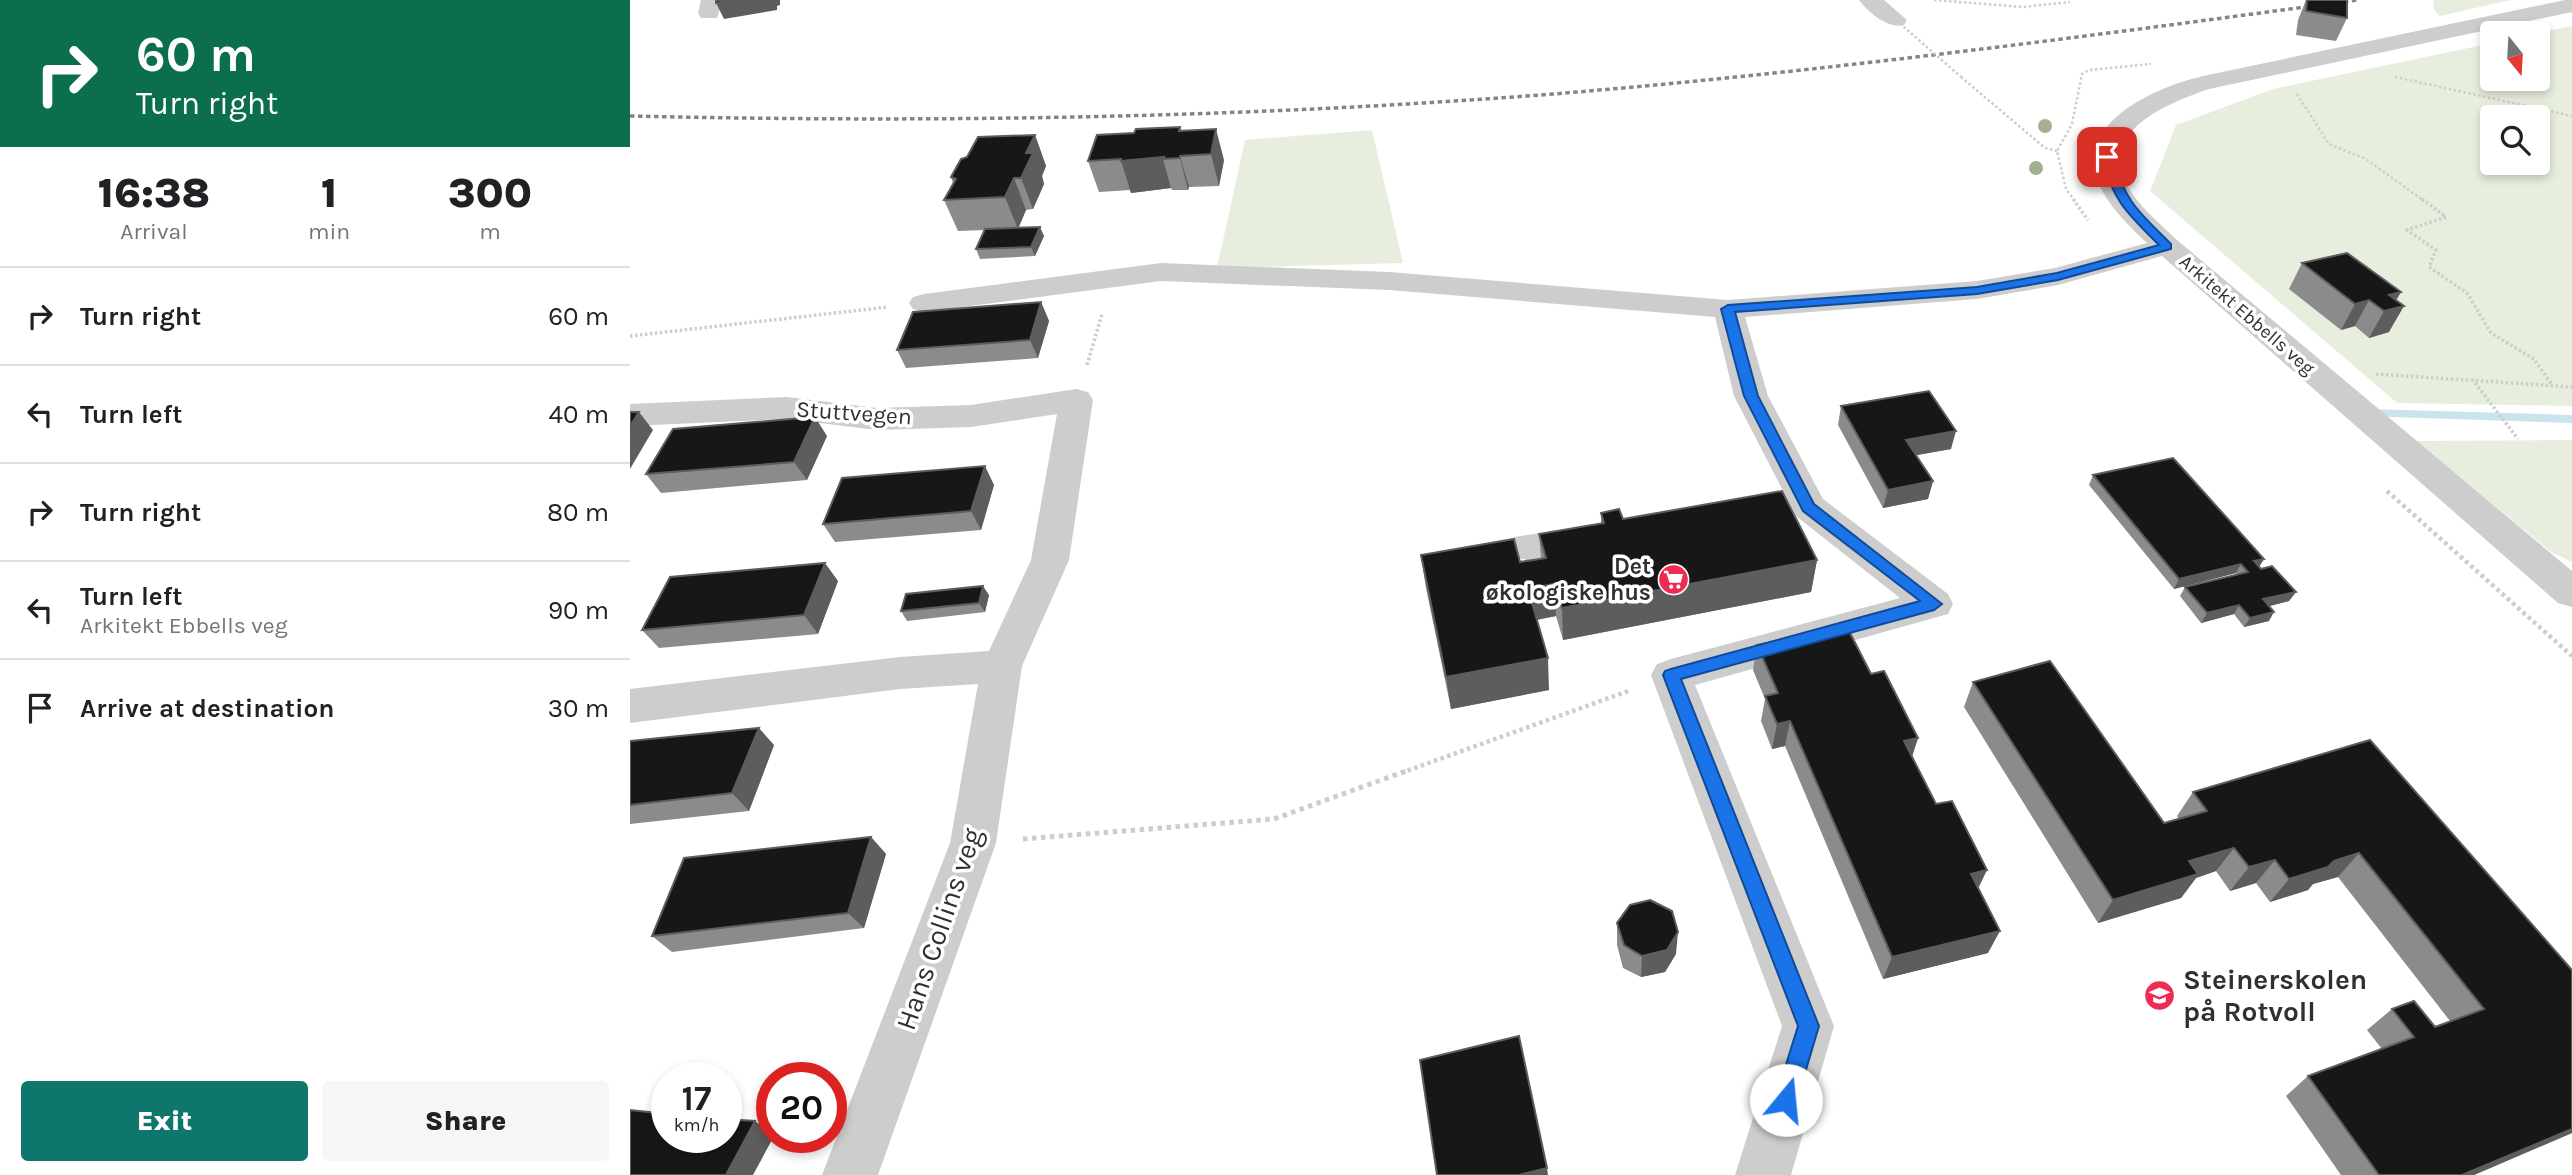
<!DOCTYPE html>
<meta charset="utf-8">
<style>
body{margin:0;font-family:Karla,sans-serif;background:#f6f6f6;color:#202124;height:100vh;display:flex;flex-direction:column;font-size:26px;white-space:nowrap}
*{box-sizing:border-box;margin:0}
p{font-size:23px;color:#757577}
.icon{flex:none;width:38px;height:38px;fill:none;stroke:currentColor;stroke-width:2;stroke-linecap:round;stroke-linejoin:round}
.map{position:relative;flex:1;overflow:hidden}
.panel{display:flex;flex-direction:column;background:#fff;width:630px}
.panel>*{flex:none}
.hud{background:#0b6e4f;color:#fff;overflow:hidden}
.needle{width:46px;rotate:162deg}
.controls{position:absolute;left:1850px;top:21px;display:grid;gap:14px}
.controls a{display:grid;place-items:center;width:70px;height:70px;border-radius:7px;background:#fff;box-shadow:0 4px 10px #0003;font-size:35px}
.speed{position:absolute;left:21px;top:1062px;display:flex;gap:14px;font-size:35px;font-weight:700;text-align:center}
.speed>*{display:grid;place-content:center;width:91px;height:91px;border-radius:50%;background:#fff;box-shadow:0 4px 10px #0003;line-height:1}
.speed small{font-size:18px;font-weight:400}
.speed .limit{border:10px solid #d22;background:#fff;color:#111}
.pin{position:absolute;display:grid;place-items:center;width:60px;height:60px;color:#fff;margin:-30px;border-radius:14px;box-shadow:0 4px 10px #0006}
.me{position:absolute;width:77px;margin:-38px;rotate:17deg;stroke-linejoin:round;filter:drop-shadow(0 0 5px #0008)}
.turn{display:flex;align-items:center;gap:24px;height:147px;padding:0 21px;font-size:32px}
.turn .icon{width:91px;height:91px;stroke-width:2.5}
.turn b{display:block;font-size:49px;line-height:60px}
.eta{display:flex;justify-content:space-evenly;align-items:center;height:119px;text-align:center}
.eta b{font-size:42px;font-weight:800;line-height:49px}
.cta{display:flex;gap:14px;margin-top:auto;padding:14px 21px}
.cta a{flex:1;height:80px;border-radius:7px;background:#0f766e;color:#fff;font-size:28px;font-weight:800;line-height:80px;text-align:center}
.cta a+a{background:#f6f6f6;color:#202124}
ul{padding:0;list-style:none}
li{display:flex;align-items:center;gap:21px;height:98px;padding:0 21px;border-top:2px solid #e0e0e0}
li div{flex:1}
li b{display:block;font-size:26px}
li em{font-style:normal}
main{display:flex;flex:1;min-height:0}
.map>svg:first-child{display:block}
.green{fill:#e8eede;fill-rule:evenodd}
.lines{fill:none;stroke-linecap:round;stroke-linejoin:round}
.stream{fill:#cae4ee;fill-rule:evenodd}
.path-far3{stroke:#cdcdcd;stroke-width:2.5;stroke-dasharray:2.5 2.5;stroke-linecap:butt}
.path-far2{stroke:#cdcdcd;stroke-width:3.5;stroke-dasharray:2.5 2.5;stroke-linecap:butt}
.path-far1{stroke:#cdcdcd;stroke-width:4.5;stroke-dasharray:3.5 3.5;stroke-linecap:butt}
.path{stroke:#cdcdcd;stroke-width:5;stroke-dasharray:4.5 4.5;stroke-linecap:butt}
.minor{fill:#cdcdcd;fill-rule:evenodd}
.rail{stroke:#858585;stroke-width:3.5;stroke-dasharray:4.5 3.5;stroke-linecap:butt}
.path-bridge{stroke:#cdcdcd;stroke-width:2.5;stroke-dasharray:2.5 2.5;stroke-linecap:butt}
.tree{fill:#a4b093}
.wall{fill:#8b8b8b}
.shaded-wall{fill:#5d5d5d}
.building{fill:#171717;stroke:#5d5d5d;stroke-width:2}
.route{fill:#1a73e8;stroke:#114b97;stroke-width:2}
.labels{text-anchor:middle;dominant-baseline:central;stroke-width:7;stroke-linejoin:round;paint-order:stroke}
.far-street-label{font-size:19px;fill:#303030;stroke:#fff}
.street-label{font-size:23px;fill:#303030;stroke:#fff}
.poi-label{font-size:23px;font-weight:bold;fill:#303030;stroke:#fff;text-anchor:end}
.near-street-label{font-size:28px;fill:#303030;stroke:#fff}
.near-poi-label{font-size:28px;font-weight:bold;fill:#303030;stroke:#fff;text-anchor:start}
</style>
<main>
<section class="panel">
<div class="hud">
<div class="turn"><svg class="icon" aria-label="right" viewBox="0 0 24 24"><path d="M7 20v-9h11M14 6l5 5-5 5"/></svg><div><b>60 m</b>Turn right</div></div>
</div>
<div class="eta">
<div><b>16:38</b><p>Arrival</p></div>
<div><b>1</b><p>min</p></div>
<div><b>300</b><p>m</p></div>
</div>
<ul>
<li><svg class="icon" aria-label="right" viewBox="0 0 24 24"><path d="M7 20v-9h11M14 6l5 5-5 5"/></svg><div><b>Turn right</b></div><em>60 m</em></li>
<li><svg class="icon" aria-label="left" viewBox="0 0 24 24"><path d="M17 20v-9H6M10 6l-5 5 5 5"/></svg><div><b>Turn left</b></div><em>40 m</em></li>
<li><svg class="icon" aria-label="right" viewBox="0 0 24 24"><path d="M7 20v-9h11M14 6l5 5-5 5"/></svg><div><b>Turn right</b></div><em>80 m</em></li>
<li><svg class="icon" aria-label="left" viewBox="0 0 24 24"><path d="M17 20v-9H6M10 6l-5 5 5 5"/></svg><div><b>Turn left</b><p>Arkitekt Ebbells veg</p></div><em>90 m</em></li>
<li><svg class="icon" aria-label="arrive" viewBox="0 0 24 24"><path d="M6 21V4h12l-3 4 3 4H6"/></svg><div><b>Arrive at destination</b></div><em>30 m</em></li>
</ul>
<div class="cta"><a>Exit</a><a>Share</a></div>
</section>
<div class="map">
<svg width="1942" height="1175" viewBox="0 0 1942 1175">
<rect width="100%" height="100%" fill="#fff"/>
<path class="green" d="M1803,0H1881L1810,16L1804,10Z
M1942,26V406L1767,403L1520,191L1546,125L1643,89L1862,43V79H1908V33ZM1862,117H1908V163H1862Z
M742,130L773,263L587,268L615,140Z
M1942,440V562L1921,552L1786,441Z"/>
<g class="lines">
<path class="stream" d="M1737,409L1942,415V423L1733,416L1731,413Z"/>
<path class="path-far3" d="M1304,0L1393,7L1440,2
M1331,77L1415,148L1427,151
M1765,77L1942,116
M1667,94L1699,144L1736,159L1794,201
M1445,201L1436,189L1427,151L1442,124L1452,74L1459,70L1521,64"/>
<path class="path-far2" d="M1443,199L1458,220
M1792,199L1816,217L1777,230L1806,250L1799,267L1837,293L1861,333L1904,359L1922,385
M0,336L258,307
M457,365L472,314
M1746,374L1942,387
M1842,379L1888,439"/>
<path class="path-far1" d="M1757,491L1942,656
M771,773L1001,690"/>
<path class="path" d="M393,839L644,819L776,771"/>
<path class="minor" d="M71,0H93L87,18H71L68,13Z
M1229,0H1254L1277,20L1274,25C1258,29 1239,13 1229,0Z
M1935,0H1942V12L1579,89C1538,103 1464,132 1499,189C1512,209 1530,224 1547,240L1942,571V607L1928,603L1532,256L1428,285L1347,299L1115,317L1138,396L1193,499L1318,594L1323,604L1318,614L1065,685L1204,1026L1161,1175H1105L1152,1026L1021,675L1027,664L1041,659L1270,598L1166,516L1104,396L1085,317L759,290L531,281L294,312L283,309L279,303L283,297L294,294L531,263L759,272L1098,300L1347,281L1425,268L1517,243C1496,223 1466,195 1464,164C1461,114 1534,85 1573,76Z
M446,389L458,392L463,400L439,560L392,666L366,843L248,1175H192L320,843L348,684L270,689L0,723V689L270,657L359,651L401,560L427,414L341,427L247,430L157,419L0,426V404L157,397L247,408L341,405Z
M962,525L975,529L981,538L975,547L897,560L884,557L878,547L884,537Z"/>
<path class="rail" d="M0,116C308,123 615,118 923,94C1192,72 1459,36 1727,0"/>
<path class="path-bridge" d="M1266,20L1331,77"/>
</g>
<g class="tree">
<circle cx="1415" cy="126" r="7"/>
<circle cx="1406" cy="168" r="7"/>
</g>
<path class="wall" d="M1676,0H1717V18L1706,41L1666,35L1668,20Z
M550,127L552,131L594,160L589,186L559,187L558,190H542L541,188L501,193L500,190L469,192L458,161L504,133Z
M405,135L416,166L412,176L414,184L403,209L396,210L388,228L414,236L405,256L350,259L346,249L355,230L328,231L314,200L323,183L321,177Z
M1672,263L1771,292L1766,300L1759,332L1739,338L1725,326L1711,330L1659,289Z
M411,302L419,321L408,358L276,368L267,350Z
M1211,406L1321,449L1286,455L1303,481L1298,499L1253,508L1208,425Z
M197,436L177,480L31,493L16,474Z
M1463,475L1634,559L1629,567L1631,569L1666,592L1659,601L1639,606V621L1614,627L1604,614L1571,623L1550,596L1555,587L1607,575L1606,573L1544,589L1459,485Z
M364,485L351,530L205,542L193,524Z
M971,513L993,519L1187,560L1181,592L933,640L926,616L907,620L919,690L821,709L796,588L791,555L890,562L911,559L909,534L971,523Z
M208,581L188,634L29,648L12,630Z
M359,595L355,612L277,621L271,611Z
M1127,645L1241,674L1288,738L1282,756L1348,888L1358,953L1253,979L1155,746L1142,749L1131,721L1135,699L1123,670Z
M1343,682L1534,823L1549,819L1547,816L1563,792L1740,740L1942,970V1133L1844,1175H1711L1656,1096L1678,1076L1752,1049L1737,1030L1762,1009L1805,1027L1820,1021L1708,877L1683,884L1678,890L1640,902L1626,883L1600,891L1586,871L1566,878L1551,898L1468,923L1334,707Z
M0,741L144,745L119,811L0,824Z
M241,837L256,854L234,928L42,952L22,936Z
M987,923L1046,954L1035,972L1011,977L993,968L987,945Z"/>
<path class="shaded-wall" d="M91,0H150V5L147,6V10L94,19L86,3Z
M586,129L594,160L589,186L581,154Z
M405,135L416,166L412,176L414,184L403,209L391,178L396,153Z
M550,156L559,187L558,190L550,158Z
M534,157L533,159L541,188L501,193L491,161Z
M384,178L396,210L388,229L375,197Z
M410,227L414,236L405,256L401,247Z
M1771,292L1761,309L1774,306L1759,332L1739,338L1754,311L1759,295Z
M1739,300L1725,326L1711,330L1725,304Z
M411,302L419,321L408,358L400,340Z
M9,412L23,430L0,469V426Z
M185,417L197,436L177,480L164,462Z
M1326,431L1321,449L1271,458L1276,440Z
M355,466L364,485L351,530L341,511Z
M1303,481L1298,499L1253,508L1258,490Z
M1634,559L1628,568L1624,561Z
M1187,560L1181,592L933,640L932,608Z
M195,563L208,581L188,634L174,615Z
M1611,564L1606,573L1544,589L1549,579Z
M924,584L926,616L900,621L898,589Z
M353,586L359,595L355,612L349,603Z
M1666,592L1659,601L1628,609L1633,599Z
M1609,605L1604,614L1571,623L1577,613Z
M1644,612L1639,621L1614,627L1620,618Z
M918,658L919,690L821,709L816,677Z
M1160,721L1155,746L1142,749L1147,724Z
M129,728L144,745L119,811L102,793Z
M1288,738L1280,763L1274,741Z
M241,837L256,854L234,928L218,913Z
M1604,848L1586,871L1566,878L1551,898L1468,923L1483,900L1559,861Z
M1729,853L1708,877L1683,884L1678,890L1640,902L1659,879L1704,861Z
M1645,860L1626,883L1600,891L1619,867Z
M1357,870L1346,893L1341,874Z
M1370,931L1358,953L1253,979L1262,957Z
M1048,932L1046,954L1035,972L1011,977L1012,956Z
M125,1121L142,1133V1138H143L123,1175H96Z
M1942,1129V1133L1844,1175H1832Z
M917,1168L918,1175H889Z"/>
<path class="building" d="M86,0H104L86,3Z
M1677,0H1717V18L1676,11Z
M550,127L549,131L586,129L581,154L550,156V158L533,159L534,157L491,161V159L458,161L467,135L504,133L506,129Z
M405,135L396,153H403L391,178H384L375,197L314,200L326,179L321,177L331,159L337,157L348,137Z
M410,227L401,247L346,249L355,229Z
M1717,253L1771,292L1759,295L1774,306L1754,311L1739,300L1725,304L1672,263Z
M411,302L400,340L267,350L283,312Z
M1299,391L1326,431L1276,440L1303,481L1258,490L1211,406Z
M0,412H9L0,426Z
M185,417L164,462L16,474L43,429Z
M1543,458L1634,559L1624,561L1631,569L1642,566L1666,592L1633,599L1644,612L1620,618L1609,605L1577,613L1555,587L1618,572L1611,564L1549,579L1463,475Z
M355,466L341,511L193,524L212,478Z
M1152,491L1187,560L932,608L924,584L898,589L918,658L816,677L791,555L884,539L890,562L916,558L909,534L974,523L971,513L989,509L993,519Z
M195,563L174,615L12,630L40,577Z
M353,586L349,603L271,611L276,594Z
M1217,627L1241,674L1254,671L1288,738L1274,741L1306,804L1322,801L1357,870L1341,874L1370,931L1262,957L1160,721L1147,724L1135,696L1148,693L1127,645Z
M1420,661L1534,823L1577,811L1563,792L1740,740L1942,970V1129L1832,1175H1749L1678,1076L1784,1037L1762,1009L1784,1001L1805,1027L1854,1009L1729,853L1704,861L1698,867L1659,879L1645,860L1619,867L1604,848L1559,861L1568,874L1483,900L1343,682Z
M129,728L102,793L0,805V741Z
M241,837L218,913L22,936L54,858Z
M1020,900L1042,911L1048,932L1037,950L1012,956L994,945L987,923L1000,905Z
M889,1036L917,1168L889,1175H807L790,1060Z
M0,1110L37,1114V1138H96V1119L125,1121L96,1175H0Z"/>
<path class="route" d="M1477,153L1482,157C1496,203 1508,211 1541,244V249L1428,280L1347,294L1105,312L1128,396L1184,504L1312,604L1304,610L1051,679L1189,1026L1167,1100L1164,1108L1156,1111L1148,1108L1145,1100L1168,1026L1033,675L1035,671L1041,669L1290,601L1173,511L1114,396L1091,309L1098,305L1347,287L1427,273L1529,245C1496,212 1484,202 1471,157Z"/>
<defs>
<symbol id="supermarket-disc" viewBox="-11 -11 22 22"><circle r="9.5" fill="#ee2c51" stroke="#fff"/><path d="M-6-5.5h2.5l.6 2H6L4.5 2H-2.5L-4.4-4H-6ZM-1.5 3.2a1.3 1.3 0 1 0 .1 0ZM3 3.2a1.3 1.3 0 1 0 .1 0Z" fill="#fff"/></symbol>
<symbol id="school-disc" viewBox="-11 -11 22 22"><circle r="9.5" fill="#ee2c51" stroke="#fff"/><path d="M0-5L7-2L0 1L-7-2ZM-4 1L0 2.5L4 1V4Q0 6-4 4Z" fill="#fff"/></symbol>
</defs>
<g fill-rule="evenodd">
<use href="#supermarket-disc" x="1026" y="562" width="35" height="35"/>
<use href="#school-disc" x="1512" y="978" width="35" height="35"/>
</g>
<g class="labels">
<g class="far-street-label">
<text transform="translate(1617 315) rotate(41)">Arkitekt Ebbells veg</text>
</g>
<g class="street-label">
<text transform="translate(224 413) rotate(4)">Stuttvegen</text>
</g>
<g class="poi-label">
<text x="1021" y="566">Det<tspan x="1021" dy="26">økologiske hus</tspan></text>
</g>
<g class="near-street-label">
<text transform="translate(309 929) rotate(-71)">Hans Collins veg</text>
</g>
<g class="near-poi-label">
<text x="1553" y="979">Steinerskolen<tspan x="1553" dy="32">på Rotvoll</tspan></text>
</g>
</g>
</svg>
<div class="controls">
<a><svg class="needle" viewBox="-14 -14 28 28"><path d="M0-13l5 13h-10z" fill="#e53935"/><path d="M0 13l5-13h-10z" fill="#757577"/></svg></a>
<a><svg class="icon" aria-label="search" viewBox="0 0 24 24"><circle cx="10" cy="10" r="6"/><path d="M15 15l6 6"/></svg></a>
</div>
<div class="speed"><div>17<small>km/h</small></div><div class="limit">20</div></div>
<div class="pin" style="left:1477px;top:157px;background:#d93025"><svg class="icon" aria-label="arrive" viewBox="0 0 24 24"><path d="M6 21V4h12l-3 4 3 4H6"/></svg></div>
<svg class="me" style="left:1156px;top:1100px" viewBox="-20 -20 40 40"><circle r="19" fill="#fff"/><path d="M0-13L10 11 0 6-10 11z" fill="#1a73e8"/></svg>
</div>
</main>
